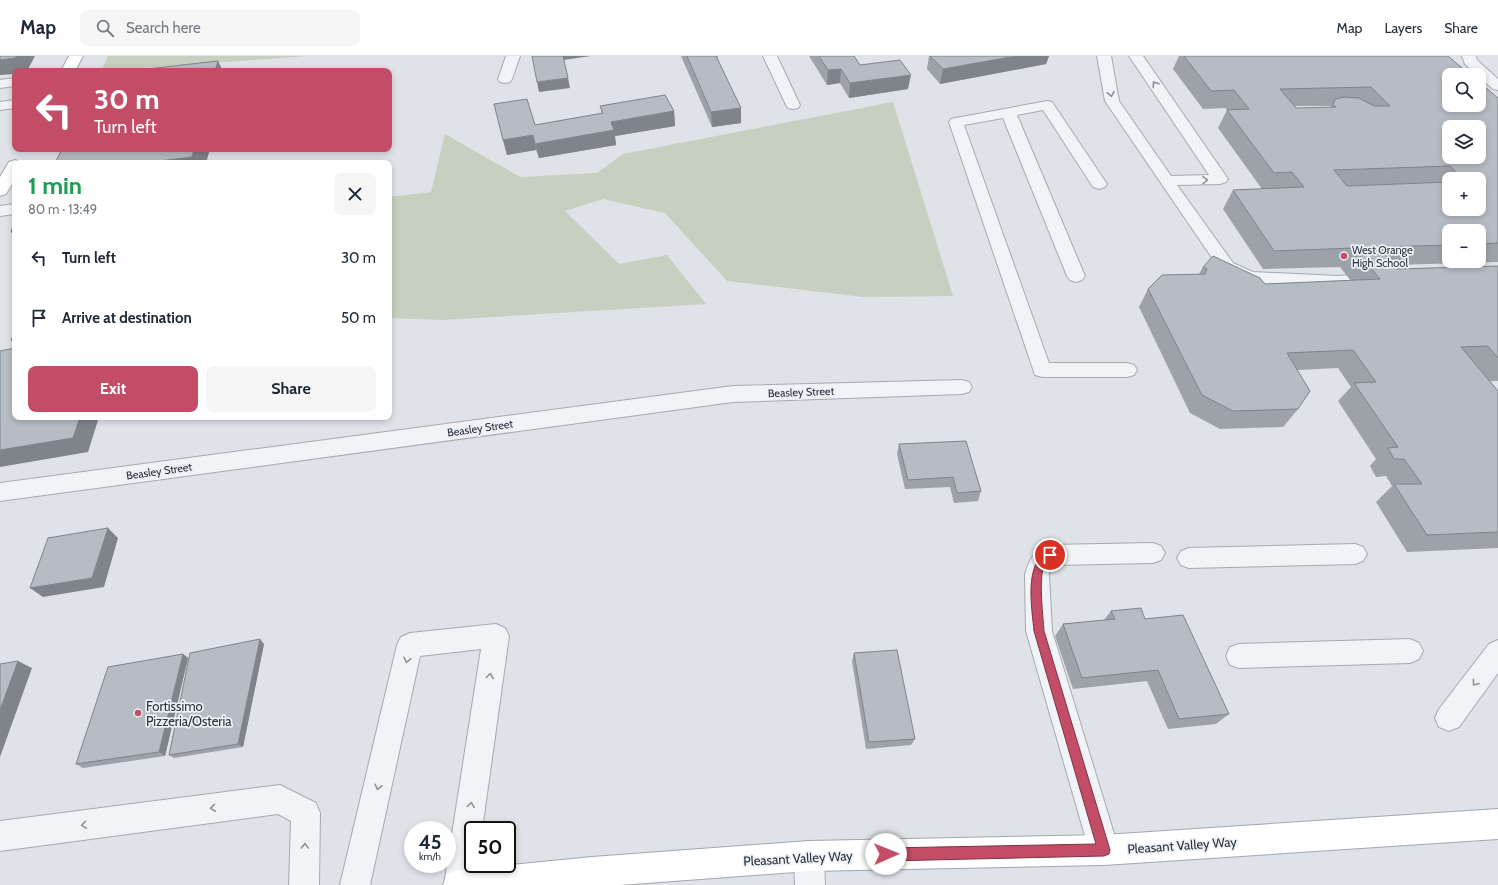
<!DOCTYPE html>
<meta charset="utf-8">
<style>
body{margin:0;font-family:Cabin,sans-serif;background:#f6f6f7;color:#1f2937;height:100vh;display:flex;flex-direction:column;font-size:15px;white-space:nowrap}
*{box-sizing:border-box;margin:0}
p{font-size:13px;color:#747a83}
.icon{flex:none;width:22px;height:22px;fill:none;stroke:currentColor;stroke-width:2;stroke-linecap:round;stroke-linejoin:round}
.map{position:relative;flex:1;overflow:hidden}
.details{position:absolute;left:12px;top:104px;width:380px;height:260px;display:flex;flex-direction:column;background:#fff;border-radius:8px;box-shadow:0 2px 6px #0003}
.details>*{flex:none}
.banner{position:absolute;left:12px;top:12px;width:380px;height:84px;border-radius:8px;box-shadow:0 2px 6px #0003;background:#c34d67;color:#fff;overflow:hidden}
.controls{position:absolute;left:1442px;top:12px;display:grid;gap:8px}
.controls a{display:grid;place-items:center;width:44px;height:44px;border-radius:8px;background:#fff;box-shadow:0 2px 6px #0003;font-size:20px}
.speed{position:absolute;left:404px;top:765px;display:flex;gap:8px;font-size:20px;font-weight:700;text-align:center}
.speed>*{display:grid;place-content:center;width:52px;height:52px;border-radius:50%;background:#fff;box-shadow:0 2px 6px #0003;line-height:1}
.speed small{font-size:10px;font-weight:400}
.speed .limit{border:2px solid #111;border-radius:6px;background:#fff;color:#111}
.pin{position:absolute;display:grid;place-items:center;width:34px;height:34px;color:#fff;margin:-17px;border:2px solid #fff;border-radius:50%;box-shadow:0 1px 4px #0007}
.me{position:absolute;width:44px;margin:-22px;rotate:89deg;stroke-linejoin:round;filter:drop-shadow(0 0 3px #0008)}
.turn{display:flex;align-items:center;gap:14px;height:84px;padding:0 16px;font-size:18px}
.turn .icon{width:52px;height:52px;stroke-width:2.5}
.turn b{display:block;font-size:28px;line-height:34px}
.round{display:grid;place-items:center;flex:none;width:42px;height:42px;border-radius:8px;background:#f6f6f7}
.summary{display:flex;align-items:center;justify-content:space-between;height:68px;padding:0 16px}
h1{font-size:24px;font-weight:700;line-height:30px;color:#1e9e55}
.cta{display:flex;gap:8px;margin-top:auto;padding:8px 16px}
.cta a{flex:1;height:46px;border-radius:8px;background:#c34d67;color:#fff;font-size:16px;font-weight:700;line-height:46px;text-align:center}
.cta a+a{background:#f6f6f7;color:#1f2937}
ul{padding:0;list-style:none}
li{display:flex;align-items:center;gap:12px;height:60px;padding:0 16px}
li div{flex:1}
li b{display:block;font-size:15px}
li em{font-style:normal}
header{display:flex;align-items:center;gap:24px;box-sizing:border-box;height:56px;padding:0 20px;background:#fff;border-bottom:1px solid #e0e1e3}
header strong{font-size:19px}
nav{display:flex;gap:22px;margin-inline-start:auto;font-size:14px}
.search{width:280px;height:36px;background:#f6f6f7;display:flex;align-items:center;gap:10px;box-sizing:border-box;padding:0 14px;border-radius:8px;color:#747a83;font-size:15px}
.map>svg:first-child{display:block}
.green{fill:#c6d0c0}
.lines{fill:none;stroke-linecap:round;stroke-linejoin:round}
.minor-casing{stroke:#a5aab1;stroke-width:2}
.major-casing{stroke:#9fa8b2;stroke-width:2}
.minor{fill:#f1f3f6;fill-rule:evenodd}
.major{fill:#fff;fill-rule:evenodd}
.wall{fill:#9da2a8;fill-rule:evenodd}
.shaded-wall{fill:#7f8488}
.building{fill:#b6bcc3;stroke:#7f8488;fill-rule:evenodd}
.oneway{stroke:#8d929a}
.route{fill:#c34d67;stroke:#7f3243}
.poi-dot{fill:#c34d67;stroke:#eef1f5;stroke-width:1.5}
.labels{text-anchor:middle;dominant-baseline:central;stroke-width:3.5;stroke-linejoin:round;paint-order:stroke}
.poi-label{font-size:11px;fill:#29323d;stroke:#eef1f5;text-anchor:start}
.street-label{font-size:11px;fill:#29323d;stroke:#eef1f5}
.near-poi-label{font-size:13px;fill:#29323d;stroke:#eef1f5;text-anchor:start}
.near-street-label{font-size:13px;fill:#29323d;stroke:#eef1f5}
</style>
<header>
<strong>Map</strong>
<div class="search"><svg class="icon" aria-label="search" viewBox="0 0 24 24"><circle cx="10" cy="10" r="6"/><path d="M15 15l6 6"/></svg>Search here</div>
<nav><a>Map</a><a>Layers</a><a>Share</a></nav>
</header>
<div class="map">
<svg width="1498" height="829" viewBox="0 0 1498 829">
<rect width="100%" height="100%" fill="#dfe2e7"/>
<path class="green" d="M108,0H308L101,15Z
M893,46L953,240L863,241L727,225L665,157L603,143L565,155L619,208L667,199L706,248L442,264L389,262V141L431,136L445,78L520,121L597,117L623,98Z"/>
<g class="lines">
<defs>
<path id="minor" d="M506,0H520L512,23L510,26L505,27L500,26L498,23Z
M763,0H777L800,49L798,52L793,53L788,52L786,49Z
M1097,0H1111L1119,45L1171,120L1209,119L1129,0H1143L1228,123L1226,126L1220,128L1177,129L1233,207L1253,216L1339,220L1351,219L1357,221L1360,225L1357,229L1339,232L1250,228L1221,215L1105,45Z
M1462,0H1476L1477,4L1498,23V34L1493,33L1465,8Z
M15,22V30L0,32V24Z
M15,44V52L0,54V46Z
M1047,45L1052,46L1107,128L1105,131L1099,133L1093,131L1043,54L1017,59L1085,220L1082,224L1076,226L1070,224L1067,220L1003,62L964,69L1049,307H1127L1134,309L1137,314L1134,319L1127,321H1042L1035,319L949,66L951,63L956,62Z
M15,148V158L0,160V150Z
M962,324L969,326L972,331L969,336L962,338L733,346L0,445V427L733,330Z
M1153,487L1161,490L1165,497L1161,504L1153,507L1055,509L1050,514L1049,519L1052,575L1119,794L1114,804L1104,809L1094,804L1089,794L1026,575L1025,519C1028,504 1035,494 1050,489Z
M1355,488L1363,491L1367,498L1363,505L1355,508L1189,512L1181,509L1177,502L1181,495L1189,492Z
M496,568L505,572L509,580L482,774H473V808H477L474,829H444L481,593L420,600L370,829H340L397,589L401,581L410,577Z
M1410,583L1419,587L1423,595L1419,603L1410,607L1239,612L1230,609L1226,600L1230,591L1239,588Z
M1498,584V617L1459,671L1449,675L1439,671L1435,662L1439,653L1489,588Z
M280,729L316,747L320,757L319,829H289L291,765L278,758L0,795V765Z
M809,785L820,789L824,800L825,829H795L794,800L798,789Z"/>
<path id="major" d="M69,0H83L75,15H61Z
M15,104L22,107H15V123L6,138L0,140V121L9,106Z
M1498,753V783L1104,809L809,815L620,829H443L447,818L458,814L592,801L809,785L1104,779Z"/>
</defs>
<use href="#minor" class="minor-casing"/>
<use href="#major" class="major-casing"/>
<use href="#minor" class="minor"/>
<use href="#major" class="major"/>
</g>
<path class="wall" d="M681,0H718V4L741,67L712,71Z
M809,0H854L860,9L908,33L849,42L840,27L827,29Z
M929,0H1049L1046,8L940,28L927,13Z
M1179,0H1448L1498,42V206L1394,209L1397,213L1498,210V325H1490L1498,335V492L1407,496L1376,446L1392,430L1386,420L1376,421L1370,410L1376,403L1338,345L1351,331L1338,312L1297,314L1298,353L1283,371L1220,373L1190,357L1139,251L1148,233L1199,218L1203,211L1265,228L1351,225L1340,211L1263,213L1223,153L1233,134L1262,133L1218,72L1227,54L1225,52L1203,53L1173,13ZM1295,50H1331L1330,51L1296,52ZM1449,123H1479L1449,153ZM1449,175H1479V205H1449Z
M494,48L535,69L602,58L600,50L674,55L675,70L615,80L616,89L539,102L536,94L507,99Z
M899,388L981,435L978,445L954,447L950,431L905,433L897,398Z
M1111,555L1145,563L1229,658L1216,668L1168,673L1147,625L1073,633L1055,580L1063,568L1104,564Z
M264,588L243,691L174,702L169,699Z
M854,597L915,683L911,689L866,693L852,605Z
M183,598L188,602L165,700L83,712L76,708Z"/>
<path class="shaded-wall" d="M17,0H35L27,15H15V18L0,19V4Z
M562,0H591L563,4Z
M1016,0H1049L1046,8L940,28L943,13Z
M218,5L223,15H215Z
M841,13L840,27L827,29L828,14Z
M911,19L908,33L849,42L850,27Z
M568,22L570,32L539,36L537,26Z
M741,52V67L712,71L711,56Z
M674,55L675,70L615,80L616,89L539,102L535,88L611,66Z
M533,79L536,94L507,99L503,84Z
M194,93H210L206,107H143Z
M15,175V181L11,176Z
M11,284H15V289Z
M80,361H99L88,396L0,411V394Z
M108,472L118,482L104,531L43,541L30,532Z
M260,583L264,588L243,691L238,688Z
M183,598L188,602L165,700L159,696Z
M18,605L32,612L0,701V654Z"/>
<path class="building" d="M0,0H17L15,2L0,4Z
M532,0H563L568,22L537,26Z
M687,0H716L741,52L711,56Z
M819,0H854L860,9L900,4L911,19L850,27L841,13L828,14Z
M930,0H1016L943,13Z
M1184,0H1448L1470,19H1449V49H1479V26L1498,42V187L1479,188V175H1449V189L1379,191L1397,213L1498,210V302L1488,290L1461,291L1498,335V476L1427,479L1394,428H1422L1404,403H1394L1388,392L1398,391L1354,327L1376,326L1353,294L1287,297L1310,335L1298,353L1233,355L1202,339L1148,233L1162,219L1205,218L1207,213L1203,211L1213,200L1260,222L1265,228L1380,223L1354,192L1274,195L1233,134L1304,131L1292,116L1274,117L1227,54L1249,53L1234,34L1211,35ZM1371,31L1390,50H1374L1359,42L1344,41L1335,43L1333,49L1336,51L1296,52L1280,33ZM1449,71H1479V101H1449ZM1450,110L1463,123H1479V153H1449V126L1347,130L1334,114Z
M218,5L215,15H129Z
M665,39L674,55L611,66L614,74L535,88L533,79L503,84L494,48L527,43L535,69L603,57L600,50Z
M62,93H194L192,101L143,107H55Z
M15,162V175L11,176Z
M15,275V284H11Z
M15,292V361H80L73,382L0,394V295Z
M966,385L981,435L957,437L953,421L908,424L899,388Z
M108,472L92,522L30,532L48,482Z
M1141,552L1145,563L1183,559L1229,658L1179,663L1158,614L1082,622L1063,568L1115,563L1111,555Z
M260,583L238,688L169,699L190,597Z
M897,594L915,683L869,686L854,597Z
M183,598L159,696L76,708L108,611Z
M18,605L0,654V608Z"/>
<defs><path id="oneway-chevron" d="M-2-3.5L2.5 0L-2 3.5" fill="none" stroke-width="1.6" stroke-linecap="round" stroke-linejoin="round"/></defs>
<g class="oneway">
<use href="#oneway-chevron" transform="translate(1155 28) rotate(-124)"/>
<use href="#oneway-chevron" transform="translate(1111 38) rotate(80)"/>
<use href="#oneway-chevron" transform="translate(1205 124) rotate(-2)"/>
<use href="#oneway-chevron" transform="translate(407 604) rotate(103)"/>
<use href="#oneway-chevron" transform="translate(490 620) rotate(-82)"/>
<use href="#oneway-chevron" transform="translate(1475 627) rotate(127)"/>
<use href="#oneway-chevron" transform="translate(378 731) rotate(103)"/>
<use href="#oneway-chevron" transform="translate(471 749) rotate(-82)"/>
<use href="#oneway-chevron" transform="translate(213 752) rotate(172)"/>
<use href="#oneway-chevron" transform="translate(84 769) rotate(172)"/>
<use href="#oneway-chevron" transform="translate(305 790) rotate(-88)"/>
</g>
<path class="route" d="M1050,495L1054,496L1055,499C1052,505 1045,507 1043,513C1039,526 1043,561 1044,575L1110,794L1109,798L1104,800L886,805L882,803L880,798L882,794L886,792L1096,788L1034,575C1032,553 1023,504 1050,495Z"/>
<g class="poi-dot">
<circle cx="1344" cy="200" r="4"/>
<circle cx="138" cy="657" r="4"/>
</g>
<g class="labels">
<g class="poi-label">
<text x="1352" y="194">West Orange<tspan x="1352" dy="13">High School</tspan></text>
</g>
<g class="street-label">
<text transform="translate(801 336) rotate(-2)">Beasley Street</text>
<text transform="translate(480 372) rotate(-8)">Beasley Street</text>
<text transform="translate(159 415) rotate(-8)">Beasley Street</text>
</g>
<g class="near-poi-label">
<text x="146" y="650">Fortissimo<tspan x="146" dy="15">Pizzeria/Osteria</tspan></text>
</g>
<g class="near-street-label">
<text transform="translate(1182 789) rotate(-4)">Pleasant Valley Way</text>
<text transform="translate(798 802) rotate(-3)">Pleasant Valley Way</text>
</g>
</g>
</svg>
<div class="controls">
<a><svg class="icon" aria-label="search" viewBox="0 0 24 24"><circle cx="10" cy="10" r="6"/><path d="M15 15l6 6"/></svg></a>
<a><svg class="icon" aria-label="layers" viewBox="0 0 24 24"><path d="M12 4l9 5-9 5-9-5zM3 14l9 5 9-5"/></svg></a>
<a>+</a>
<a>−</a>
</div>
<div class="speed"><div>45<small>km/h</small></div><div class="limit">50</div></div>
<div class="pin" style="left:1050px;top:499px;background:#d93025"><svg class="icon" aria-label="arrive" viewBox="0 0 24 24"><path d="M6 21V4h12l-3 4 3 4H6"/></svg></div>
<svg class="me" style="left:886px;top:798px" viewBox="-20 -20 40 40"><circle r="19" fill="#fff"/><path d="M0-13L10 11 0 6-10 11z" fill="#c34d67"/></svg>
<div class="banner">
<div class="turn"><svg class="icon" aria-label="left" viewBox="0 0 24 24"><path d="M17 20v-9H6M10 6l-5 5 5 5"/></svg><div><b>30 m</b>Turn left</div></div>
</div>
<section class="details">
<div class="summary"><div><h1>1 min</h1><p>80 m · 13:49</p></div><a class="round"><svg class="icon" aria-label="close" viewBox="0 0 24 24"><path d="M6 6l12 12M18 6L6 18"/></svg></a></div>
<ul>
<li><svg class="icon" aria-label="left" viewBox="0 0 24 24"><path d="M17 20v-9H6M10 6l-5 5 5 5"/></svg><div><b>Turn left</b></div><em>30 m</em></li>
<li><svg class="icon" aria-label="arrive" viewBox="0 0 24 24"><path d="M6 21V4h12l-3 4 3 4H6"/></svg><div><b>Arrive at destination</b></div><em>50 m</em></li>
</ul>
<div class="cta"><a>Exit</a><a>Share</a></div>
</section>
</div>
